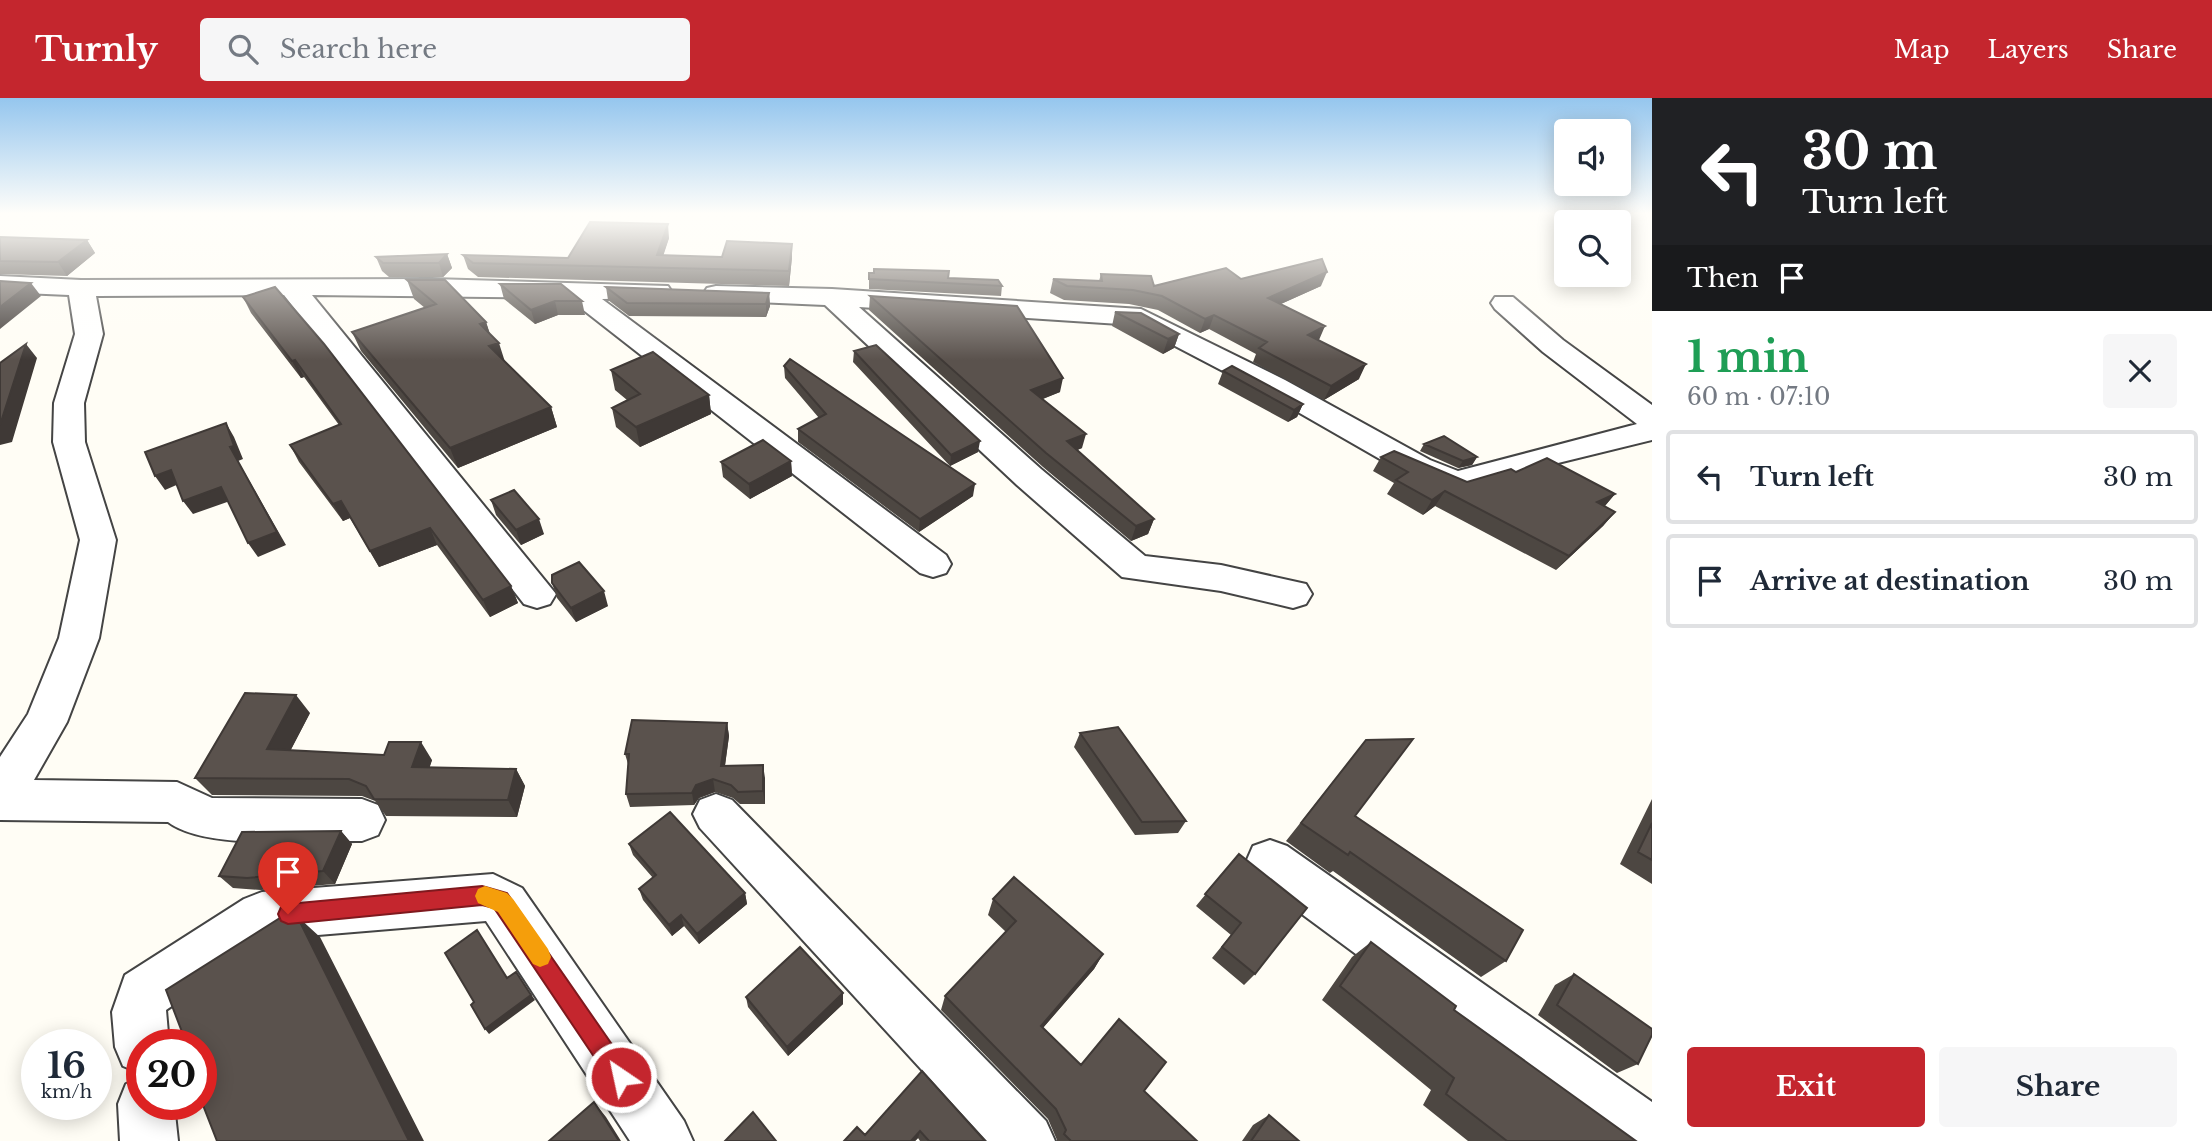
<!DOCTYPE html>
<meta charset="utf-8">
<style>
body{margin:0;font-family:"Libre Baskerville",serif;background:#f6f6f7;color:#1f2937;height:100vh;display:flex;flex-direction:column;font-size:26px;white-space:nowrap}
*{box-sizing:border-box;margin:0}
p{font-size:23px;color:#747a83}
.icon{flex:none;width:38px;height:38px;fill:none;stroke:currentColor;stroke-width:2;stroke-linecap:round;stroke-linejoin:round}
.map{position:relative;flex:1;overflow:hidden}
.details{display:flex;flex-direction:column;background:#fff;width:560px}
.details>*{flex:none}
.guide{background:#202124;color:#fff;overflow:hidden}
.fabs{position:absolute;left:1554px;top:21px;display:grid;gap:14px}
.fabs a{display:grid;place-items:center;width:77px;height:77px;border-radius:7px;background:#fff;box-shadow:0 4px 18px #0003;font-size:35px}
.speed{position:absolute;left:21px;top:931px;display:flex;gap:14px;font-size:35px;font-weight:700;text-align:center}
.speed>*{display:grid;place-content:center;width:91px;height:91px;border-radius:50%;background:#fff;box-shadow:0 4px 18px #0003;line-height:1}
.speed small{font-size:18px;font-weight:400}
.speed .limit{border:10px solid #d22;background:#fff;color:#111}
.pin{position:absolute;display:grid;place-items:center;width:60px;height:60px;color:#fff;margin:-72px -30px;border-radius:50% 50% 50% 0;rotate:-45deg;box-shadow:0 0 7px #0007}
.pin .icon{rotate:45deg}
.me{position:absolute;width:77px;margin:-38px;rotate:326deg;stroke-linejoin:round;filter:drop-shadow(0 0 5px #0008)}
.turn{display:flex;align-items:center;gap:24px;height:147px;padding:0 35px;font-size:32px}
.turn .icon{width:91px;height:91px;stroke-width:2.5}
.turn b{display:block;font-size:49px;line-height:60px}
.then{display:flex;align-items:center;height:66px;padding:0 35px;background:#0003;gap:14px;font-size:26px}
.round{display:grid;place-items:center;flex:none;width:74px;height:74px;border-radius:7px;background:#f6f6f7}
.overview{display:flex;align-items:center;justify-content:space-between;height:119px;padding:0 35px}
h1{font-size:42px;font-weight:800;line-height:52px;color:#1e9e55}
.button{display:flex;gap:14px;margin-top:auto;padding:14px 35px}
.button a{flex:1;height:80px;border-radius:7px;background:#c4262e;color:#fff;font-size:28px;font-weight:800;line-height:80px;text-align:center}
.button a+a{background:#f6f6f7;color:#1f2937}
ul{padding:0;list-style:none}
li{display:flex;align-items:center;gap:21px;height:94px;margin:0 14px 10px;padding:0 21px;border:4px solid #e0e1e3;border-radius:7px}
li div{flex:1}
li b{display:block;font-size:26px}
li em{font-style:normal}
header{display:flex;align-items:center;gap:42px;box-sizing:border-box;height:98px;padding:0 35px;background:#c4262e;color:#fff}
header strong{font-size:33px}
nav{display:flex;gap:38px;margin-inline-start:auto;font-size:24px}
.search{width:490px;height:63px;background:#f6f6f7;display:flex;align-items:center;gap:18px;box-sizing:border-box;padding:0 24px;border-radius:7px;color:#747a83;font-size:26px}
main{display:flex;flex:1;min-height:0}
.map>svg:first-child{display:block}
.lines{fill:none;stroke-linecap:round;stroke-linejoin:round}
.minor-casing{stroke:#444;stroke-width:4}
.minor{fill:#fff;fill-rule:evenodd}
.wall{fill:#4d4742}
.shaded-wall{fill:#3f3936}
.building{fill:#5a524d;stroke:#3f3936;stroke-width:2}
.route{fill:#c4262e;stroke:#7f191e;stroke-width:2}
.slow{fill:#f59e0b}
</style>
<header>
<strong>Turnly</strong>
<div class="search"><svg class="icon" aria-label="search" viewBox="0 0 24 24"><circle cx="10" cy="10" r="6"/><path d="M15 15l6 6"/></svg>Search here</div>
<nav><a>Map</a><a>Layers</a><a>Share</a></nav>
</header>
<main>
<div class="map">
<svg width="1652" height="1043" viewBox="0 0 1652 1043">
<rect width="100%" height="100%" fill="#fffdf5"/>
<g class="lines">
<defs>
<path id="minor" d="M0,178L81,182L432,181L668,188L672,194L668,200L602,201L946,457L951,466L946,475L933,479L920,475L568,200L312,197L556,496L550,506L537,510L524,506L284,197L96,198L103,236L84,305L85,344L116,442L99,540L67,624L34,682L177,684L212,700L362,701L378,707L385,722L378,737L362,743C313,742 206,753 168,724L0,722V659L28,616L59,540L80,442L53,344L54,305L75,236L69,197L0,194Z
M716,188L832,191L1141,211L1285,282L1430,362L1458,373L1637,326L1543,254L1495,211L1491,205L1495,199H1513L1563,242L1652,307V342L1558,365L1456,396L1406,376L1263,294L1135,227L859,209L1041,371L1145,458L1221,467L1306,486L1312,496L1306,506L1293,510L1221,493L1122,479L1017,387L825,207L707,202L703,196L707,190Z
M716,696L732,702L1046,1023L1055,1043H987L700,730L693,716L700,702Z
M1270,742L1287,748L1652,1004V1043H1609L1253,780L1246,764L1253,748Z
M493,776L522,790L684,1023L693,1043H630L486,823L270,841L166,912L169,947H142V976L123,968L115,949L112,914L125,877L244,801L262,794Z
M142,980V1006H174L178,1043H120L118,1006L126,986Z"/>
</defs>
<use href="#minor" class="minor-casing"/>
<use href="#minor" class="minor"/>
</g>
<path class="wall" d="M0,139L87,142L95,155L67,178L0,176Z
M669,140L663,157L722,159L792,146V159L789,188L478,179L468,171L463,157L568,160Z
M447,156L452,170L443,179H389L382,173L376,159Z
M869,175L948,180L1002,188L1001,198L869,191Z
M1101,176L1154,188L1241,181L1321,188L1281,206L1359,281L1324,302L1253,264L1256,256L1209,231L1200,235L1158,212L1129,206L1064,202L1050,195L1053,181L1099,183Z
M407,182L486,224L490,236L505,264L551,309L557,329L458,370L361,253L352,234L425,210L414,201Z
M500,186L582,203L585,217H558L535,226L504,201Z
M606,189L769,195L770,208L766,219L629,218L608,202Z
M870,198L1060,294L1043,301L1082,350L1077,352L1154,421L1148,436L1131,443L1043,369L869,212Z
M243,199L511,488L518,505L490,519L437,447L379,469L350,420L343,423L299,364L290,347L339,327L304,279L301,280L251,215Z
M1115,214L1179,236L1174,250L1163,256L1112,228Z
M854,253L978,354L950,368L853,264Z
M784,268L973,398L919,434L798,344V331L819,320L785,280Z
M611,272L709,297L711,316L640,349L616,329L612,310L627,302L615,292Z
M1223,273L1303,306L1297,319L1288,324L1218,286Z
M1424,346L1477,359L1472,367L1458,370L1420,353Z
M1381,359L1467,384L1516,374L1615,396L1605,408L1615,414L1603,428L1556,472L1435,408L1423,417L1387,396L1394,385L1373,373Z
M791,363L792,378L750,401L723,379L721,364Z
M491,402L544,436L521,447L496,417Z
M552,485L608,508L576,524L557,500Z
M310,615L290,653L432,662L429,670L516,671L525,688L517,719L386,718L375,703L362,698L212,697L195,680Z
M727,625L729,638L725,668L765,680V706H740L733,700L715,694L699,700L694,707L630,709L626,696L628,666L625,656Z
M1080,635L1186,723L1178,735L1135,737L1074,649Z
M1366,642L1355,718L1506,863L1481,879L1333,773L1330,775L1286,743Z
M1652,701V786L1620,766Z
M341,733L352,746L335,786L261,792L233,790L219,778Z
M629,746L745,795L747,806L699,846L684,828L672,838L643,802L639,791L653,780L633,757Z
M1239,756L1255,876L1244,887L1212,860L1231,837L1196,808Z
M993,801L1103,856L1094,871L1043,930L1081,967L1144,993L1197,1043H1057V1042L1048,1021L941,912L945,898L1006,834L988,817Z
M1371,844L1454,912L1636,1043H1468L1423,1007L1431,992L1322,902L1352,859Z
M1574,876L1638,966L1617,975L1538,917L1555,887Z
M843,895V906L788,958L748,909L746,899Z
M922,973L985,1043H920L918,1040L915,1043H844L865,1037Z
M1269,1017L1299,1043H1242L1253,1027Z"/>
<path class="shaded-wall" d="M668,126L669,140L659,171L657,157Z
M87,142L95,155L67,178L58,164Z
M792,146V159L789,188V173Z
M447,156L452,170L443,179L439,165Z
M1327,174L1321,188L1263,214L1268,200Z
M31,185L41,198L0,231V209Z
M769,195L770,208L766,219V206Z
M555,203L558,217L535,226L531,212Z
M1214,217L1209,231L1200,235L1205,221Z
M486,224L492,243L480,226Z
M1325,228L1319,242L1301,251L1308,237Z
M1179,236L1174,250L1163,256L1168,241Z
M499,245L505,264L489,248Z
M26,246L37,260L12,344L0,347V327Z
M295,262L304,279L301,280L292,263Z
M1366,266L1359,281L1324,302L1331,288Z
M1063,280L1060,294L1029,306L1031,292Z
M709,297L711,316L640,349L636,329Z
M1303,306L1297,319L1288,324L1294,312Z
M551,309L557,329L458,370L450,350Z
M226,325L234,339L243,361L238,363L286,447L258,459L248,445Z
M1086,336L1082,350L1063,358L1067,343Z
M980,343L978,354L950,368L951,357Z
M1477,359L1472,367L1458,370L1463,363Z
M791,363L792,378L750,401L749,386Z
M171,372L181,385L165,392L155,378Z
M975,386L973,398L919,434L920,421Z
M221,389L230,403L193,416L183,403Z
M1445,393L1435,408L1423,417L1432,402Z
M1615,396L1602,411L1597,404Z
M341,403L350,420L343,423L333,406Z
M1615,414L1603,428L1556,472L1569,458Z
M539,421L544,436L521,447L516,432Z
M1154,421L1148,436L1131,443L1136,428Z
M430,430L437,447L379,469L370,453Z
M511,488L518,505L490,519L483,502Z
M604,493L608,508L576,524L571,510Z
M296,597L310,615L282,669L267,651Z
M727,625L729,638L723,681L721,668Z
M421,644L432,662L424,687L412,669Z
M763,667L765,680V706L763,693Z
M516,671L525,688L517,719L508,702Z
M713,681L715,694L699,700L694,707L692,695L696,687Z
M341,733L352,746L335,786L323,773Z
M745,795L747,806L699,846L697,836Z
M681,817L684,828L672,838L669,827Z
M297,818L320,839L424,1043H409Z
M1103,856L1094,871L1034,940L1041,928Z
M516,874L535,902L489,936L485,931Z
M843,895V906L788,958L787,949Z
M594,1004L606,1019L621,1043H619Z
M920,1033L918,1040L915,1043H911Z"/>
<path class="building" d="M590,124L668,126L657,157L722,159L727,143L792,146L789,173L473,165L463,157L568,160Z
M0,139L87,142L58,164L0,163Z
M447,156L439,165H383L376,159Z
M1322,161L1327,174L1268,200L1325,228L1308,237L1366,266L1331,288L1259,250L1267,244L1214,217L1205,221L1162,198L1133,192L1067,188L1053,181L1102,183L1101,176L1151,178L1154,188L1226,170L1241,181Z
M874,171L949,173L948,180L998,182L1002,188L869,181V175H874Z
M407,182H445L486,224L480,226L499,245L489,248L551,309L450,350L352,234L436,206Z
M0,183L31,185L0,209Z
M500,186H561L582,203H555L531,212Z
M275,189L324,246L511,488L483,502L430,430L370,453L341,403L333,406L290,347L341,326L295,262L292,263L243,199Z
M606,189L769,195L766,206L627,205Z
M870,198L1017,208L1063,280L1031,292L1086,336L1067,343L1154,421L1136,428L1046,355Z
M1115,214L1141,215L1179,236L1168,241Z
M26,246L0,327V265Z
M876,247L980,343L951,357L854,253Z
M653,254L709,297L636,329L612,310L640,296L611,272Z
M790,261L975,386L920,421L798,331L826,316L784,268Z
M1232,268L1303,306L1294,312L1223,273Z
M226,325L234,348L230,349L277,434L248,445L221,389L183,403L171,372L155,378L145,354Z
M1444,338L1477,359L1463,363L1424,346Z
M763,342L791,363L749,386L721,364Z
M1394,353L1467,384L1511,371L1516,374L1547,360L1615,396L1597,404L1615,414L1569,458L1445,393L1432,402L1396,382L1408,374L1381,359Z
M514,392L539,421L516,432L491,402Z
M579,464L604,493L571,510L552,485V477Z
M245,595L296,597L267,651L384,657L389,644H421L412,669L516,671L508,702L374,701L366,688L349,681L195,680Z
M632,622L727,625L721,668L763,667V693L738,694L731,687L713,681L696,687L692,695L626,696L629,656H625Z
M1118,629L1186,723L1142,724L1080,635Z
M1413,641L1355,718L1523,832L1506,863L1350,754L1348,757L1301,725L1366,642Z
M670,714L745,795L697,836L681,817L669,827L639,791L656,777L629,746Z
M1652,725V762L1638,754Z
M341,733L323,773L247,780L219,778L242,734Z
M1239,756L1307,810L1255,876L1222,849L1241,825L1205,796Z
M1014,779L1103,856L1041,928L1081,967L1119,921L1166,964L1144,993L1197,1043H1071L1064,1036L1066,1032L1056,1011L945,898L1016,823L993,801Z
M297,818L409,1043H217L201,1002V947H187L166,892L280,820Z
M477,832L507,880L516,874L531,897L485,931L471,907L474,904L445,855Z
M1371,844L1456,908L1454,912L1636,1043H1507L1446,996L1454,980L1340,888Z
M800,849L843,895L787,949L746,899Z
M1574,876L1652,931V937L1638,966L1557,907Z
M922,973L985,1043H929L920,1033L911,1043H844L857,1029L865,1037Z
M594,1004L619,1043H549Z
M753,1014L776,1043H725Z
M1269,1017L1299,1043H1251Z"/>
<linearGradient id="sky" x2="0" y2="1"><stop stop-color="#95c6ee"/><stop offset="0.44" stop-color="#fffefa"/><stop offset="1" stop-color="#fffefa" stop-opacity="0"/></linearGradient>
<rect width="1652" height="262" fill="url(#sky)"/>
<path class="route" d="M482,788L507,795L629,971L632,979L629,987L621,990L613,987L494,810L482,807L288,826L281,823L278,816L281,809L288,806Z"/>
<path class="slow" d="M485,788L507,795L513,801L548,851L551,859L548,866L540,869L533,866L498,814L478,805L475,798L478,791Z"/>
</svg>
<div class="fabs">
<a><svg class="icon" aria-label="sound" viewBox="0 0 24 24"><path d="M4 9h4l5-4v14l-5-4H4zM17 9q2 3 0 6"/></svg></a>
<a><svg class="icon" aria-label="search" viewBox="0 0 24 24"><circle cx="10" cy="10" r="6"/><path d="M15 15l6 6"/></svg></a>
</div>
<div class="speed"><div>16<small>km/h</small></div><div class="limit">20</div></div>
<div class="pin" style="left:288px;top:816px;background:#d93025"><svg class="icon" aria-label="arrive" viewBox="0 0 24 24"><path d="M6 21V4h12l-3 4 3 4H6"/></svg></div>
<svg class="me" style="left:621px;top:979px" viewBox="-20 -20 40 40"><circle r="17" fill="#c4262e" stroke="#fff" stroke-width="3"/><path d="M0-11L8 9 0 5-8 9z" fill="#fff"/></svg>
</div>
<section class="details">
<div class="guide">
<div class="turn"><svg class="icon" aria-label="left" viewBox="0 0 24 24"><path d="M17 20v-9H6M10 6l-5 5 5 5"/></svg><div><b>30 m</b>Turn left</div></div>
<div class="then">Then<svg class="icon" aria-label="arrive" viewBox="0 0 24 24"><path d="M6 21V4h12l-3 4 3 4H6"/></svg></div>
</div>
<div class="overview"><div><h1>1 min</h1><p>60 m · 07:10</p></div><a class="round"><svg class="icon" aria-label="close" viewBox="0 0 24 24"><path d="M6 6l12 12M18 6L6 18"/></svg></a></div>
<ul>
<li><svg class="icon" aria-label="left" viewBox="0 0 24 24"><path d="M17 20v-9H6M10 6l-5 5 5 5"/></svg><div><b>Turn left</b></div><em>30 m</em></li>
<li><svg class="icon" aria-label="arrive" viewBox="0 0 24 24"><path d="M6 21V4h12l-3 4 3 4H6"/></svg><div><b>Arrive at destination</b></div><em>30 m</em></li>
</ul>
<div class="button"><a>Exit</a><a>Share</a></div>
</section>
</main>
